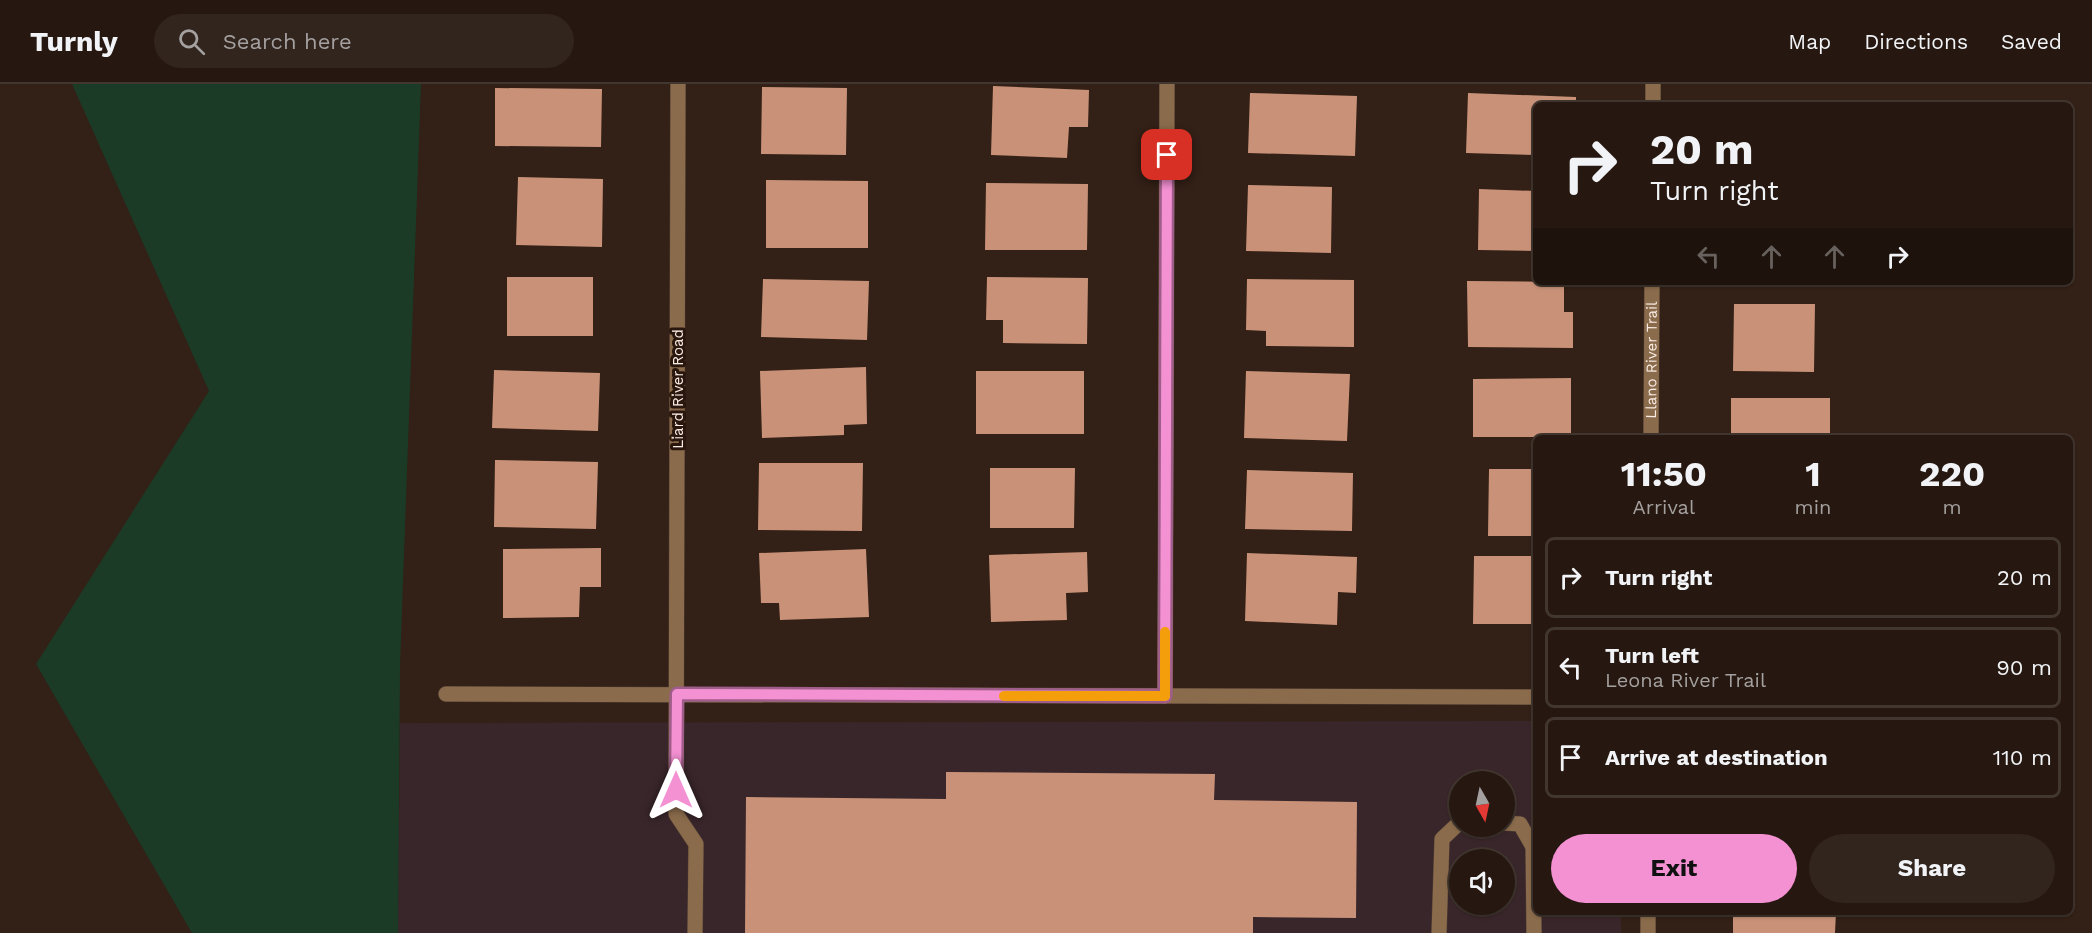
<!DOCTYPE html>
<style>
body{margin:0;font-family:"Work Sans",sans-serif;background:#32251e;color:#f1f3f6;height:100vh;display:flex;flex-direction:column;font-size:22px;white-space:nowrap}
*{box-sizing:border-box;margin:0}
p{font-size:20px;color:#a4a09f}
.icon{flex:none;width:33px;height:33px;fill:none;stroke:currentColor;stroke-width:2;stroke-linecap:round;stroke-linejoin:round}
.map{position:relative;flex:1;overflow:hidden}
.sheet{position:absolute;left:1533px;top:351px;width:540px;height:480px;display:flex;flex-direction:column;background:#261810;border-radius:9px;box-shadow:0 2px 4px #0004,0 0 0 2px #423730}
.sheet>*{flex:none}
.banner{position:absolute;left:1533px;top:18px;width:540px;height:183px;border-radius:9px;box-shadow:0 2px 4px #0004,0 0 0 2px #423730;background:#261810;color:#f1f3f6;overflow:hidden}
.needle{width:39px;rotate:171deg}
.tools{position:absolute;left:1449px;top:687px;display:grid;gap:12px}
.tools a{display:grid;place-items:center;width:66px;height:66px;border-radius:50%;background:#261810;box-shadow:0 2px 4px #0004,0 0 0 2px #423730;font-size:30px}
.pin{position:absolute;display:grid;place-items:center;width:51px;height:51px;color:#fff;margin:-26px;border-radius:12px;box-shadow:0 3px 9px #0006}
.me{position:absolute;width:66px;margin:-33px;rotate:0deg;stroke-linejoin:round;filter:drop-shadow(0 0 4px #0008)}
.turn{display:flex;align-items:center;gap:21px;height:126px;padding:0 18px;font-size:27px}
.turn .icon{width:78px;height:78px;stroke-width:2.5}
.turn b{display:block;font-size:42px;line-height:51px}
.lanes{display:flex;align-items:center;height:57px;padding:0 18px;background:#0003;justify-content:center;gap:30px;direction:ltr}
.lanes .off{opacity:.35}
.eta{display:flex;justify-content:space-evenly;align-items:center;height:102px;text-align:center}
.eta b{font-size:36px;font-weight:700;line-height:42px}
.cta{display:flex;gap:12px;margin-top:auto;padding:12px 18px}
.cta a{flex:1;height:69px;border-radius:36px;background:#f491d3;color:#111;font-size:24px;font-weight:700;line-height:69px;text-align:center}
.cta a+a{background:#32251e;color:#f1f3f6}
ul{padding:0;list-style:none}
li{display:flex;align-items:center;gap:18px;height:81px;margin:0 12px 9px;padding:0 6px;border:3px solid #423730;border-radius:9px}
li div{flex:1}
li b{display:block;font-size:22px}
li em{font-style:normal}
header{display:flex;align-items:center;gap:36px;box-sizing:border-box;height:84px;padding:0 30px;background:#261810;border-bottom:2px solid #423730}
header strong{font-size:28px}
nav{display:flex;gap:33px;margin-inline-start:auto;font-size:21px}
.search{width:420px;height:54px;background:#32251e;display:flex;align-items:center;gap:15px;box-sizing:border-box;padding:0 21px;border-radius:33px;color:#a4a09f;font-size:22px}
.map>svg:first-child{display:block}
.education{fill:#39262a;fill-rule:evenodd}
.green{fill:#1b3b26}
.building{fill:#c99278}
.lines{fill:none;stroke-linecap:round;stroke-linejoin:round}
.minor-casing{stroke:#4f3c33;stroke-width:16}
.minor{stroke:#8a6b4b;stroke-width:15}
.route-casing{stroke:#9f5e89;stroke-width:15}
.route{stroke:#f491d3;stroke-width:10}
.slow{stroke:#f59e0b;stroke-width:10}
.labels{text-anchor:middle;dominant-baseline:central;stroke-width:6;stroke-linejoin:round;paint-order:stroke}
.street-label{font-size:15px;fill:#f9ebe4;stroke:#29160d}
</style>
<header>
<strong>Turnly</strong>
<div class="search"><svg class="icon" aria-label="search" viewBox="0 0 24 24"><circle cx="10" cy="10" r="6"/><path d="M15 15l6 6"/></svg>Search here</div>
<nav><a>Map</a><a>Directions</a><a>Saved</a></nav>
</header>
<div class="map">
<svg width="2092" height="849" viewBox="0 0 2092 849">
<rect width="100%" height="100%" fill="#332016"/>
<path class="education" d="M1536,637V828H1621V849H398L400,639ZM1460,698H1504V742H1460ZM1460,776H1504V820H1460Z"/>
<path class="green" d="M72,0H421L400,581L398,849H192L36,580L209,307Z"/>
<path class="building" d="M993,2L1089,6L1088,43H1069L1067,74L991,71Z
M762,3L847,4L846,71L761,70Z
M495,4L602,5L601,63L495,62Z
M1250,9L1357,12L1355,72L1248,69Z
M1468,9L1576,13V21H1536V71L1466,69Z
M518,93L603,95L602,163L516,161Z
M766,96L868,97V164H766Z
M986,99L1088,100L1087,166H985Z
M1248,101L1332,103L1331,169L1246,167Z
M1479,105L1536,107V167L1478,166Z
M507,193H593V252H507Z
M987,193L1088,194L1087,260L1003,259V236H986Z
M763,195L869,197L867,256L761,253Z
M1247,195L1354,196V263L1266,262V247L1246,246Z
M1467,197L1564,198V228H1573V264L1468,263Z
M1734,220H1815L1814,288L1733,287Z
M866,283L867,340L844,341V351L762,354L760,287Z
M494,286L600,289L598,347L492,344Z
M976,287H1084V350H976Z
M1246,287L1350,290L1347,357L1244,354Z
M1571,294V353H1473V295Z
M1731,314H1830V354H1743V349H1731Z
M495,376L598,378L596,445L494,443Z
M759,379H863L862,447L758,446Z
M990,384H1075L1074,444H990Z
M1489,385H1536V452H1488Z
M1247,386L1353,389L1352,447L1245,445Z
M601,464V503H580L579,533L503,534V465Z
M866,465L869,533L780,536L779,519H761L759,469Z
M1087,468L1088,508L1066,509L1067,536L991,538L989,471Z
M1247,469L1357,473L1356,509L1338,508L1337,541L1245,537Z
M1474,472H1536V540H1473Z
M946,688L1215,690L1214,716L1357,718L1356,834L1253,833V849H745L746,713L946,715Z
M1733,828H1836L1835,849H1733Z"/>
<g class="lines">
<defs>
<g id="minor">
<path d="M678,0L676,730L696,760L695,849"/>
<path d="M1653,21V0"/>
<path id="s1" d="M1651,354L1652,198"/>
<path d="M446,610L1536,613"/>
<path d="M1165,612L1167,0"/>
<path d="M1504,739L1520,740L1533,763L1534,849"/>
<path d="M1439,849L1442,755L1460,738"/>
<path d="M1648,849V828"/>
</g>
</defs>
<use href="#minor" class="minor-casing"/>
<use href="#minor" class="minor"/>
</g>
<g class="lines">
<defs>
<path id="route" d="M676,706L677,610L1165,612L1167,71"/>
</defs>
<use href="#route" class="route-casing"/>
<use href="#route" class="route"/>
<path class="slow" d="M1004,612H1165V548"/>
</g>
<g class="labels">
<g class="street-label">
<text stroke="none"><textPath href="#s1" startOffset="78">Llano River Trail</textPath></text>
<text transform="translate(678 305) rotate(-90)">Liard River Road</text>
</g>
</g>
</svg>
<div class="tools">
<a><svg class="needle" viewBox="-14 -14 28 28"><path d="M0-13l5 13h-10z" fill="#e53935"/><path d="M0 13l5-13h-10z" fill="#a4a09f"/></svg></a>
<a><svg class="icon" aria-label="sound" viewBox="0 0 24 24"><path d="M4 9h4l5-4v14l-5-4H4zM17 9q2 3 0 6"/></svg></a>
</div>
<div class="pin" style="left:1167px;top:71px;background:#d93025"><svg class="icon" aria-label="arrive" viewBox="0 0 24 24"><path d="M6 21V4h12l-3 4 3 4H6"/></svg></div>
<svg class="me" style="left:676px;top:706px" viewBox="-20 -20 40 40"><path d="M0-17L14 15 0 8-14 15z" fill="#f491d3" stroke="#fff" stroke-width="4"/></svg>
<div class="banner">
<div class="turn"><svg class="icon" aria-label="right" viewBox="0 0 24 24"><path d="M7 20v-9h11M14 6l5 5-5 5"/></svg><div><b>20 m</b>Turn right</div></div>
<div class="lanes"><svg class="icon off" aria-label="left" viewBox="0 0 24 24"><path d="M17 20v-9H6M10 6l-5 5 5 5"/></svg><svg class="icon off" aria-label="ahead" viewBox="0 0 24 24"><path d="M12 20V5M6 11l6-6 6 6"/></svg><svg class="icon off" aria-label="ahead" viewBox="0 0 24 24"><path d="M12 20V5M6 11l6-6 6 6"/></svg><svg class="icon" aria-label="right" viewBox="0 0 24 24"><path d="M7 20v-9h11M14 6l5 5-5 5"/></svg></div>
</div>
<section class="sheet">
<div class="eta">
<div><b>11:50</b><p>Arrival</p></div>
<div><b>1</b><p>min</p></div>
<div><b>220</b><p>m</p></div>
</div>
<ul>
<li><svg class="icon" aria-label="right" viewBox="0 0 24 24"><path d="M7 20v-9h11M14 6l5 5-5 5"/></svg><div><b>Turn right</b></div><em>20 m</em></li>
<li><svg class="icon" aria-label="left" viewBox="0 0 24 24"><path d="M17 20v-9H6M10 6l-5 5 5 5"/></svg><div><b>Turn left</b><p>Leona River Trail</p></div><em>90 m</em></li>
<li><svg class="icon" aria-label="arrive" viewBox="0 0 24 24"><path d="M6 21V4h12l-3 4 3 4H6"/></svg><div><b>Arrive at destination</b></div><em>110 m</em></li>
</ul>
<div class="cta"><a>Exit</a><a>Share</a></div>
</section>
</div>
